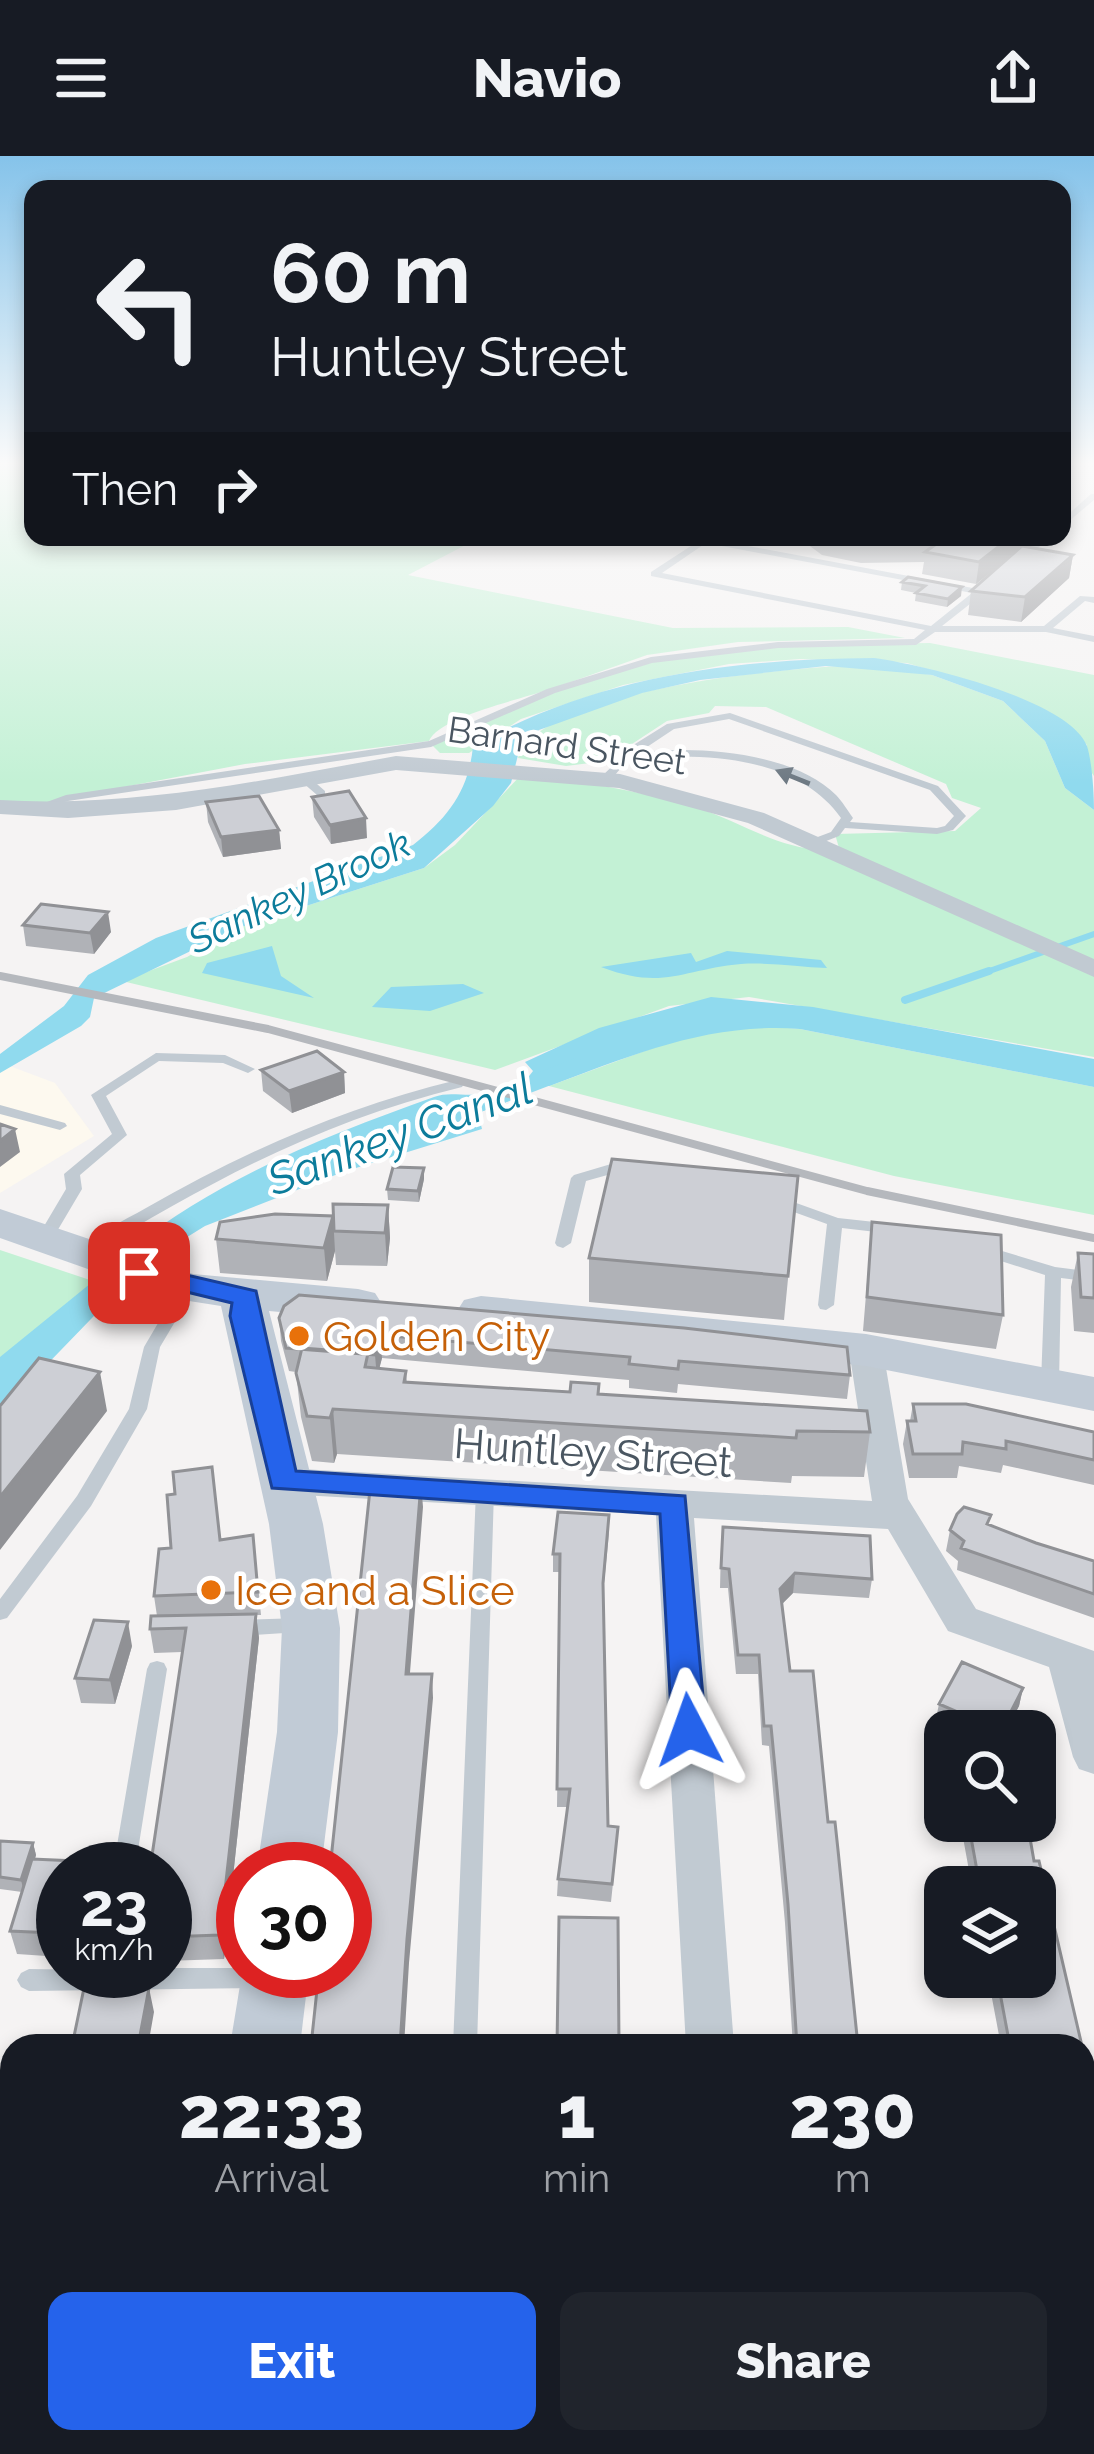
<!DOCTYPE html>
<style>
body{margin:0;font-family:Raleway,sans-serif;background:#20242c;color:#f1f3f6;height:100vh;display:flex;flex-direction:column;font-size:45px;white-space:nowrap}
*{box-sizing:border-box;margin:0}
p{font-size:39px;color:#9ea1a6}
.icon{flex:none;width:66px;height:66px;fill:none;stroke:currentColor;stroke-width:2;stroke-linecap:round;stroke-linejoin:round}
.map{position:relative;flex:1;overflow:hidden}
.details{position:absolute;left:0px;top:1878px;width:1095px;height:420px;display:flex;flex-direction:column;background:#171b24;border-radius:36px 36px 0 0;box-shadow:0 6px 18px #0003}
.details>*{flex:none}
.hud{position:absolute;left:24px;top:24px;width:1047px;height:366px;border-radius:24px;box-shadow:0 6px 18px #0003;background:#171b24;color:#f1f3f6;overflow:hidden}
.buttons{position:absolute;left:924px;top:1554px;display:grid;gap:24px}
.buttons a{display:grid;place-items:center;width:132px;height:132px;border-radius:24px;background:#171b24;box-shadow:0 6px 18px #0003;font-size:60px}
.speed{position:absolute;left:36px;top:1686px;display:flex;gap:24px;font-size:60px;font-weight:700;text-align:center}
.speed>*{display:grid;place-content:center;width:156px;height:156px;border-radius:50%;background:#171b24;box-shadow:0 6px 18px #0003;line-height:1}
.speed small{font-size:30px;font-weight:400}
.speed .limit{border:18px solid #d22;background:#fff;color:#111}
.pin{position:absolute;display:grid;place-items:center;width:102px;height:102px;color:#fff;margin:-51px;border-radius:24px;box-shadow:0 6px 18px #0006}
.me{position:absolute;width:132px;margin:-66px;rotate:356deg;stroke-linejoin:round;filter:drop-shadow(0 0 9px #0008)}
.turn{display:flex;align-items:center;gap:42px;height:252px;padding:0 48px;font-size:54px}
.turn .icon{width:156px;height:156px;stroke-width:2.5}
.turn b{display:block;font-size:84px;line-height:102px}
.then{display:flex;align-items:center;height:114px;padding:0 48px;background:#0003;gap:24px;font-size:45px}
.eta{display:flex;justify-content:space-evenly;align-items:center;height:204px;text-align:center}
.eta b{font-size:72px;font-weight:800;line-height:84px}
.cta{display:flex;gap:24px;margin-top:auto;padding:24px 48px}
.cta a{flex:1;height:138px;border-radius:24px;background:#2563eb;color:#fff;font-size:48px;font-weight:800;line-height:138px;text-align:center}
.cta a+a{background:#20242c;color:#f1f3f6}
header{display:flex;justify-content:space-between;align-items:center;height:156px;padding:0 48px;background:#171b24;font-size:54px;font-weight:800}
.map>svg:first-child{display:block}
.commercial{fill:#fdf9ef}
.green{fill:#c3f1d5}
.water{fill:#90daee}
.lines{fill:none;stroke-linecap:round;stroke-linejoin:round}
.stream-far1{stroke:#90daee;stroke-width:6}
.stream{stroke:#90daee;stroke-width:8}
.canal{fill:#90daee;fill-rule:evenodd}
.lane{fill:#c1cad2;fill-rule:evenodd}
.street{fill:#c1cad2;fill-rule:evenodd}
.secondary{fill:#c1cbd6;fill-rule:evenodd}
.rail{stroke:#b5b8bd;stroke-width:8}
.wall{fill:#b0b2b7}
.shaded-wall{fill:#909195}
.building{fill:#cdcfd5;stroke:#909195;stroke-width:3}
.oneway{fill:#6e7983}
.route{fill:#2563eb;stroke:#184099;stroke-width:3}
.food-dot{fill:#e8710a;stroke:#fff;stroke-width:4.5}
.labels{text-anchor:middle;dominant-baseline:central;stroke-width:9;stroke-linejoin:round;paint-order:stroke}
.far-street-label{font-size:36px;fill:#4a5661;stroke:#fff}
.far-water-label{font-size:39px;font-style:italic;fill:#0c7c9b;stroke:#fff}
.food-label{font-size:42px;fill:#c56008;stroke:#fff;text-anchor:start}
.street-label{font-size:42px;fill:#4a5661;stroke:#fff}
.water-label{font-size:45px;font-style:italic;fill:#0c7c9b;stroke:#fff}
</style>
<header><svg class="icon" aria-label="menu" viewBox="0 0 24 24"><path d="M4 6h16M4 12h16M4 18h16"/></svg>Navio<svg class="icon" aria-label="share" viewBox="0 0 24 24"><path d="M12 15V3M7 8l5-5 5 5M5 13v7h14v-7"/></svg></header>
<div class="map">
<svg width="1094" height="2298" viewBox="0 0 1094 2298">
<rect width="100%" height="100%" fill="#f5f3f3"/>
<path class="commercial" d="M7,909L55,927L94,980L0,1037V914Z"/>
<path class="green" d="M0,306H33V381H481L408,419L673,472L848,471L905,482L738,486L647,499L554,532L651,504L778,489L930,487L1094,519V620L1087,610V589L1068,570L1017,541L907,507L800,503L729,508L623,529L521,563L469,597H440L431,588L547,534C519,544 439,561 429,585L245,608L66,642L34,653L0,651Z
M868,509L932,519L1003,545L1045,585L1065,632L1094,654V901L749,841L669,850L495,914L122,825L187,801L238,772L424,712L455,689L522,618C581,626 640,634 697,652C746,667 787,700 839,692L835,678L955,675L981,652L952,642L946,628L766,551L715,550L709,557L667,565L606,605L566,610L518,602C542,531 801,510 868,509Z
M755,869L800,873L1094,931V1059L894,1020L549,930L691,878Z
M0,1094L111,1131L0,1257Z"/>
<path class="water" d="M874,502C919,508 1069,543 1087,590C1092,606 1094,636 1094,654L1065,632L1045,585L1003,545L932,519L826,510L700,524L642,537L539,574L519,595L511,627L493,650L424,712L238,772L94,842L90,861L81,870L0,917V898L64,850L88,819L156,782L413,689C448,662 469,634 473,590C597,520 733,503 874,502Z
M272,790L281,820L314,842L202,817L207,807Z
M727,795L821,804L827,812C799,811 769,806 741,808C683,813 664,835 601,811L691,797L696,806Z
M463,828L484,837L430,855L372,851L391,831Z
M711,841L813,851L1094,903V931L800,873C709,866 633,899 549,930L526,924L533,915L525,906L599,872Z
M488,936L511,944L478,957L482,973L343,1016L205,1070L155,1101L130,1093C220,1022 327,979 434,941C452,934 469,943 488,936Z
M96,1123L121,1132L0,1257V1201Z"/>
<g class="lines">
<path class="stream-far1" d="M981,818L1094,778"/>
<path class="stream" d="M905,844L989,815"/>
<path class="canal" d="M575,902L585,904V916L465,962H445L440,956Z"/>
<path class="lane" d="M1091,338H1094V344L1062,371V364Z
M681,381H712L711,383L978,433L983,429H989V433L942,470H1044L1080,440L1094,441V447L1085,445L1053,472L1094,480V486L1046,476H935L916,489L778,492L652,507L555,537L431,591L68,645L39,654L33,651L66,639L429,585L547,533L651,501L778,486L914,483L925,474L651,420V416L697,386ZM706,387L972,437L931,470L662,417Z
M1042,381H1051L1022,405H1016V401Z
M730,557L938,630L966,660L953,674L937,678L845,672L839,680L811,691L807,689V685L831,676L841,662C803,608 729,599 667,601C657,601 639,600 630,605C622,609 615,620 609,625L599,623L635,588L667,568ZM729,563L930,634L954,660L945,670L937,672L850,666L853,662C848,655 842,645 836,639C793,596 696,589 638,597L674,573Z
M302,622H310L325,635V639H317L302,626Z
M156,897L225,899L255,913L248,917L223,907L159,905L106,940L127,979L80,1019L82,1033L53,1082L51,1085H39L37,1082L66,1033L64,1018L112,978L91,939Z
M457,924L464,928L462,931C322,965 211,1025 89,1099L83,1101L75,1096C95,1078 123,1065 146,1052C245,995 346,951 457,924Z
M0,949L65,967L67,970L60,974L0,958Z
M611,1008L631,1010L639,1015L631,1020L611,1018L586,1025L571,1087L563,1092L557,1090L555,1087L571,1022L574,1019Z
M774,1039L838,1062L893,1068L901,1073L893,1078L842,1072L834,1149L826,1154L820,1153L818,1149L827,1068L769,1047L766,1044Z
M982,1089L1055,1111L1094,1116V1126L1061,1122L1059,1227L1056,1231L1050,1233L1041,1227L1045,1119L976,1097L974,1094Z
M187,1127L195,1132L160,1191L147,1253L91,1350L7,1462L0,1464V1443L77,1340L129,1253L144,1191L181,1128Z
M485,1329L492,1330L494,1335L477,1890H453L476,1335L478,1330Z
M300,1462L307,1464L310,1469L307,1474L300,1476L236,1480L229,1477L226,1472L229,1467L236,1464Z
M157,1505L164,1507L167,1513L135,1713H113L147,1513L150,1507Z
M165,1812H243V1815H269L273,1822L269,1829L261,1832L29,1835L21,1831L17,1824L21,1817L29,1813L165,1815Z
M435,2286H463V2298H435Z"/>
<path class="street" d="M396,600L620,618L764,657L1094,803V821L748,667L619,632L396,614L176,654L68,662L0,658V644C135,652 264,624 396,600Z
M866,1183L883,1194L908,1343L976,1453L1094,1495V1618L1079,1613L1073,1601L1049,1511L948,1475L888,1373L694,1362L734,1890H686L656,1359L283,1338L270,1334L265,1325L270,1316L283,1312L872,1345L849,1194Z
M708,2286H764V2298H708Z"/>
<path class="secondary" d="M0,1053L193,1118L358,1133L375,1137L382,1148L375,1159L358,1163L269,1155L323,1368L340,1472L338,1576L321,1713H257L277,1576L282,1472L269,1368L221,1150L170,1142L0,1082Z
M481,1140L866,1178L1094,1221V1255L866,1210L464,1166L457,1155L464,1144Z
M243,1811V1815H309L300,1890H230Z
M173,2286H255L254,2298H172Z"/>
<path class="rail" d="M0,820L268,873L867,1035L1094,1082"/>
</g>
<path class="wall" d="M731,381H1024L1021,390L1073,399L1069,422L1021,466L968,459L971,435L1003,406L976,428L922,418L924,406L861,407L822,399L803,385L779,390Z
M908,421L961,440L947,451L915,445L916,437L901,434L902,426Z
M312,641L367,682L331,688L314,661Z
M206,646L279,674L281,693L223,701L208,666Z
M23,769L111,776L94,798L26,790Z
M261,914L344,916L345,937L292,957L263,935Z
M798,1020L784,1164L589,1146V1102Z
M424,1023L419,1046L388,1044L387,1033Z
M388,1049L390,1082L387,1110L336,1109L335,1095L327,1125L220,1117L216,1083Z
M872,1066L1003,1159L996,1193L863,1175Z
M1078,1097L1094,1098V1177L1074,1175L1071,1131Z
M279,1162L850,1219L847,1243L678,1228L677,1237L629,1232V1224L382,1202L379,1212L406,1215L407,1226L599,1238L870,1276L864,1321L792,1320L791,1327L337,1298L334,1307L312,1305L301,1261L296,1216L289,1215L281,1185Z
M913,1248L1094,1276V1329L1003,1309L1001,1317L959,1310L957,1322H909L903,1288L907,1265H910Z
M989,1369L1036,1387L1094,1405V1462L957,1414L958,1405L946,1395L950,1374Z
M609,1377L603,1438L608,1670L617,1689L611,1746L557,1740L558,1723L568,1651H557L560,1416H553V1398Z
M253,1379L261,1459H256L259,1482L224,1803L165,1805V1713L182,1496L154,1497L150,1473L157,1460L154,1440L221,1384Z
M721,1390L872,1423L869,1442L793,1437L782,1448L790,1515L828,1666L858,1890H793L785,1767L769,1590L762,1589L758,1518H736L728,1432H720Z
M132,1490L115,1548L81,1547L75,1522Z
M1023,1532L1019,1550L1006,1575H955L935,1567L939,1548Z
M960,1665H1027L1034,1705L1082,1890H1001L988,1821H1035V1731H972Z
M0,1685L33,1687L36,1699L35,1703L63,1713V1793L61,1801L17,1798L10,1775L22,1736L0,1733Z
M1083,1894L1094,1960V2207L1083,2160Z
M29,2286H103L100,2298H34Z
M836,2286H913L914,2298H837Z"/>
<path class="shaded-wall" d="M780,381H804L803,385L779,390Z
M1011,381H1024L1021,392L976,428L979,406Z
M1073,399L1069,422L1021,466L1025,441Z
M962,431L961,440L947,451L948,443Z
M366,662L367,682L331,688L330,669Z
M279,674L281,693L223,701L221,681Z
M108,756L111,776L94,798L90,777Z
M344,916L345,937L292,957L289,935Z
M15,973L20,996L0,1011V985Z
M424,1012V1023L419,1046L418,1035Z
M388,1049L390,1082L387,1110L385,1077Z
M333,1060L335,1095L327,1125L324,1092Z
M380,1179L382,1202L377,1222L375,1199Z
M100,1216L107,1255L0,1394V1341Z
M333,1253L337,1298L334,1307L330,1262Z
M421,1327L423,1351L408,1542L406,1518Z
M795,1417L793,1437L778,1452L780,1433Z
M256,1458L259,1482L224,1803L220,1779Z
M128,1466L132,1490L115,1548L110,1524Z
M432,1518L433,1542L409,1807L404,1890H400L407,1783Z
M1023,1532L1019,1550L1006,1575H1001Z
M33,1687L36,1699L24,1736L21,1724Z
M63,1747V1793L61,1801L54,1777Z
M149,1832L154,1856L148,1890H138Z
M95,2286H103L100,2298H99Z"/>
<path class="building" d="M842,381H1011L979,406L925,396L942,384L863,385Z
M1022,390L1073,399L1025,441L971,435Z
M908,421L962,431L948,443L916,437L925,430L902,426Z
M349,635L366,662L330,669L312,641Z
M259,640L279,674L221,681L206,646Z
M41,748L108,756L90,777L23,769Z
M317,895L344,916L289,935L261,914Z
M0,968L15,973L0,985Z
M612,1003L798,1020L788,1120L589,1102Z
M393,1011L424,1012L418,1035L387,1033Z
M333,1048L388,1049L385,1077L334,1075Z
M275,1058L333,1060L324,1092L216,1083L220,1066Z
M872,1066L1001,1079L1003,1159L867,1141Z
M1078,1097L1094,1098V1142L1081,1141Z
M299,1139L684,1172L847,1191L850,1219L679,1205L678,1213L629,1208L630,1201L380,1179L375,1199L286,1192L279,1162L284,1150Z
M302,1192L368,1197L365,1211L406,1215L404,1226L570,1236L571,1226L586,1227L599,1228L598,1238L867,1255L870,1276L797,1275L796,1282L333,1253L330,1262L307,1260L296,1217Z
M39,1202L100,1216L0,1341V1250Z
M913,1248H966L1094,1276V1304L1006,1285V1293L963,1286L962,1298H913L907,1265H916Z
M212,1311L220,1384L253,1379L258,1436L154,1440L159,1393L171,1392L167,1339L175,1338L173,1316Z
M371,1324L421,1327L406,1518H432L407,1783L400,1890H311L319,1815H345V1713H330Z
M964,1351L991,1359L987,1368L1036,1387L1094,1405V1438L961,1392L964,1385L950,1374L957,1358Z
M558,1356L609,1359L603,1427L608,1670L618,1671L612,1728L558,1723L570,1633H557L560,1398H553Z
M723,1371L870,1380L872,1423L795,1417L780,1433L790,1515H813L828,1666H835L838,1694L858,1890H797L788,1748L771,1570H764L759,1499H738L729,1413L721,1412Z
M256,1458L220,1779L165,1781V1713H150L186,1472L150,1473L151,1460Z
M94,1464L128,1466L110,1524L75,1522Z
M962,1506L1023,1532L1001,1575L939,1548Z
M968,1665H1027L1034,1705H1039L1082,1890H1010L997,1821H1035V1731H980Z
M0,1685L33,1687L21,1724L0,1721Z
M32,1703L75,1705L73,1713H63V1747L54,1777L10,1775Z
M559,1761L618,1762L619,1890H557Z
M84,1832H149L138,1890H72Z
M1083,1894L1094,1960V2158L1083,2112Z
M270,2286H376L375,2298H269Z
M555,2286H632L631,2298H555Z
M842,2286H913L914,2298H843Z"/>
<defs><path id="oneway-solid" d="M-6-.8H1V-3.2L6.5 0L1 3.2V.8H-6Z" transform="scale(3)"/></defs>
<use class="oneway" href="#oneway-solid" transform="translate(793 621) rotate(-158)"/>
<linearGradient id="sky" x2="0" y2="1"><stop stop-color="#85c3ea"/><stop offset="0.49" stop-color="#fafafa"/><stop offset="1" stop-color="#fafafa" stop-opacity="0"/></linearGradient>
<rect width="1094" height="627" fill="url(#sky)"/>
<path class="route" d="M139,1108L256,1135L296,1315L685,1340L706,1574L701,1583H677L672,1574L660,1358L272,1332L230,1160L232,1147L129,1122V1111Z"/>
<g class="food-dot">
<circle cx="299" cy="1180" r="12"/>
<circle cx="211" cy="1434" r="12"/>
</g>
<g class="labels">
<g class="far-street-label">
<text transform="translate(567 589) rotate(8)">Barnard Street</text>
</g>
<g class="far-water-label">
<text transform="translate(299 735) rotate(-25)">Sankey Brook</text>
</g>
<g class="food-label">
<text x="323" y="1180">Golden City</text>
<text x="235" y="1434">Ice and a Slice</text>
</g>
<g class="street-label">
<text transform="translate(593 1297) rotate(4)">Huntley Street</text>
</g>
<g class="water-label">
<text transform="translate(400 978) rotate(-20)">Sankey Canal</text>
</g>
</g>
</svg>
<div class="buttons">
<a><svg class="icon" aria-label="search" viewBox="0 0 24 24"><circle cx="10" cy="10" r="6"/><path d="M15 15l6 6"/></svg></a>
<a><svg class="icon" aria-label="layers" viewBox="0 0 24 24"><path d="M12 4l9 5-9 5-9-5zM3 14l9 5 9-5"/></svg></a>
</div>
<div class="speed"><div>23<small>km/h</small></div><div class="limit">30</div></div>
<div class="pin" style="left:139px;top:1117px;background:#d93025"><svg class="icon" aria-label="arrive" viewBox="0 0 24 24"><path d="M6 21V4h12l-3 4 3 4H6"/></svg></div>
<svg class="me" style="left:689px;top:1574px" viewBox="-20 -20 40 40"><path d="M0-17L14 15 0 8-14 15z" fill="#2563eb" stroke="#fff" stroke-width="4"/></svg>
<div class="hud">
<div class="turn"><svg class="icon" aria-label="left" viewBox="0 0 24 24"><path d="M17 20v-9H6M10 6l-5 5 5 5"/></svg><div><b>60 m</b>Huntley Street</div></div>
<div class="then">Then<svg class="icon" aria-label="right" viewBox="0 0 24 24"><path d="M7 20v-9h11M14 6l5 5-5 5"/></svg></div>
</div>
<section class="details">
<div class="eta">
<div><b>22:33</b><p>Arrival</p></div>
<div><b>1</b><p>min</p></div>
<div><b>230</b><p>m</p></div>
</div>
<div class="cta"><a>Exit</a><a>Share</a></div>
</section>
</div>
